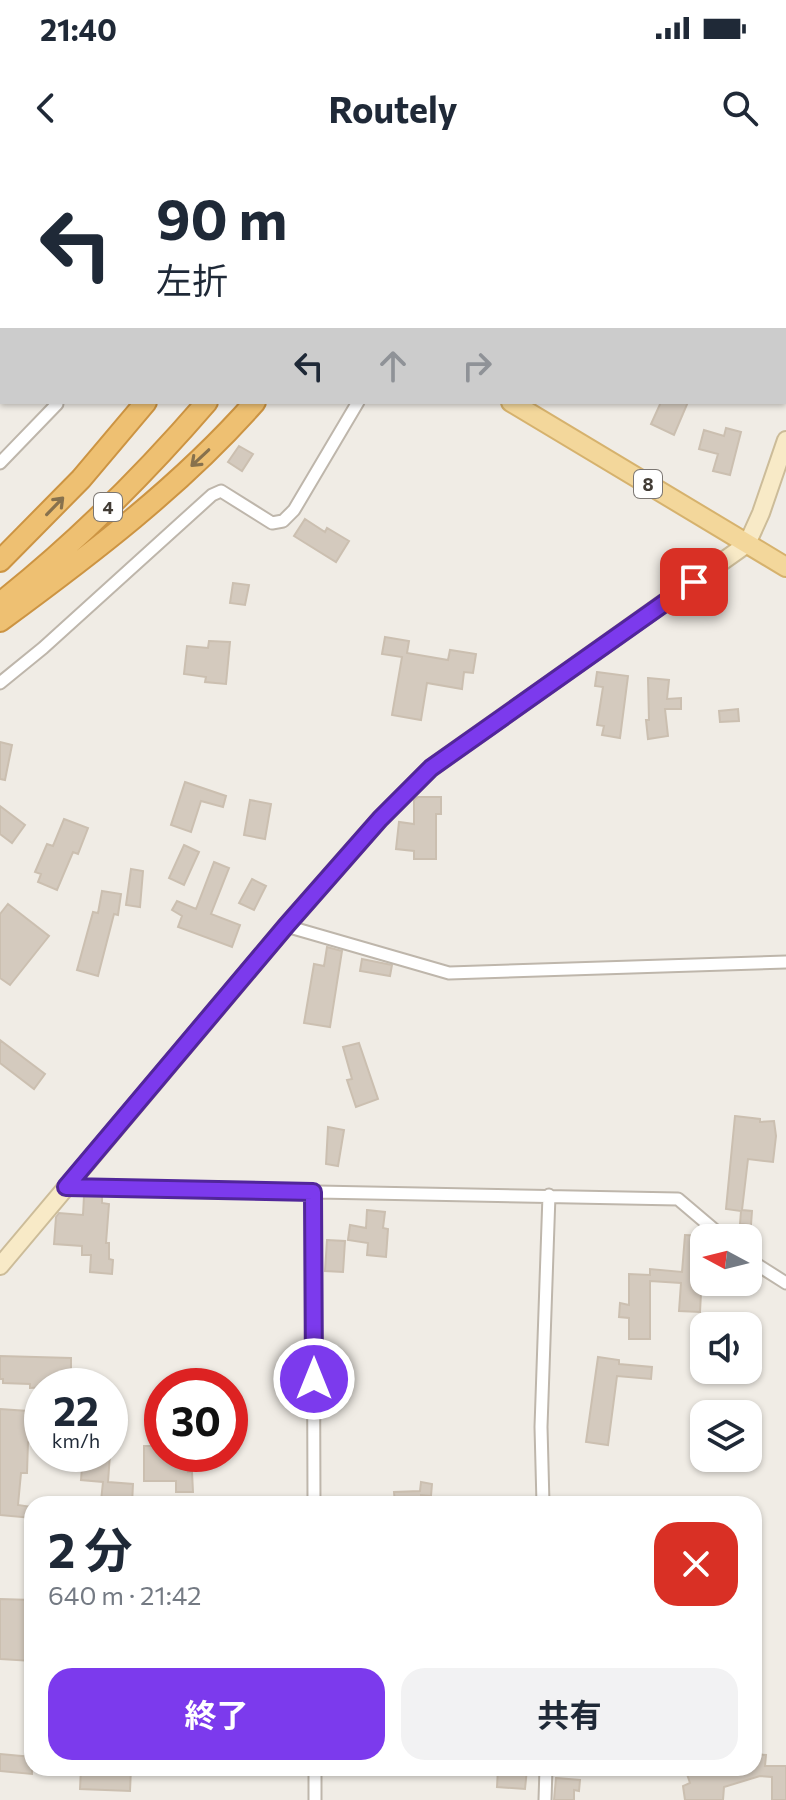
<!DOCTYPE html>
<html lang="ja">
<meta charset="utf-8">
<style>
body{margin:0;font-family:Commissioner,"Noto Sans JP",sans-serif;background:#f2f2f3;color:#1f2937;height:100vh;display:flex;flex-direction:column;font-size:30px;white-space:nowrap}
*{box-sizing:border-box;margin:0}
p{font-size:26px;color:#747a83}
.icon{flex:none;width:44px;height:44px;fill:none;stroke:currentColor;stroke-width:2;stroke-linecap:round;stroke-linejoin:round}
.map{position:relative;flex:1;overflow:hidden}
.drawer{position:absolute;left:24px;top:1336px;width:738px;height:280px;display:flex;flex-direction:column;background:#fff;border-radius:24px;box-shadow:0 2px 6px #0004}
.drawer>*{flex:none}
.banner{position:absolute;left:0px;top:0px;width:786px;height:244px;box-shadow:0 2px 6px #0004;background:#fff;color:#1f2937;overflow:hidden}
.needle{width:52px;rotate:277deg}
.tools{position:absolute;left:690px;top:1064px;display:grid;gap:16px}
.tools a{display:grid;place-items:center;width:72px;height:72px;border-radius:16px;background:#fff;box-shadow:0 2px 6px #0004;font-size:40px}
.speed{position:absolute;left:24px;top:1208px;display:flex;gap:16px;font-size:40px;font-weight:700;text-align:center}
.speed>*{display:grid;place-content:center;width:104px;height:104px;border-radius:50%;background:#fff;box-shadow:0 2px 6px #0004;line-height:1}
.speed small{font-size:20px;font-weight:400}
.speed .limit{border:12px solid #d22;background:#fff;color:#111}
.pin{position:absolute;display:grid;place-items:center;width:68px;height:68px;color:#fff;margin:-34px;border-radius:16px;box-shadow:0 4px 12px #0006}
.me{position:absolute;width:88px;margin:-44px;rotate:0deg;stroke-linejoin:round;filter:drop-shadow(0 0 6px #0008)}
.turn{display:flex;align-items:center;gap:28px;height:168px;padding:0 24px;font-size:36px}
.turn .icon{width:104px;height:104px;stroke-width:2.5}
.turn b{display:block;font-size:56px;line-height:68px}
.lanes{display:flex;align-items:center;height:76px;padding:0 24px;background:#0003;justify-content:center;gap:40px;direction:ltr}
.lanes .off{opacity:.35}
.round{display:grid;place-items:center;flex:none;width:84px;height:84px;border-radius:24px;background:#f2f2f3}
.headline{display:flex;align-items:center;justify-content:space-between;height:136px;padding:0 24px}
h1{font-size:48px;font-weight:700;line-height:60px}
.button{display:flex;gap:16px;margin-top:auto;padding:16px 24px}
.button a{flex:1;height:92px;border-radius:24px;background:#7c3aed;color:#fff;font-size:32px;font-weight:700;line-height:92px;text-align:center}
.button a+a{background:#f2f2f3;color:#1f2937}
.status{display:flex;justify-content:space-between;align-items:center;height:56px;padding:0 40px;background:#fff;direction:ltr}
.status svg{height:22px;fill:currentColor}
header{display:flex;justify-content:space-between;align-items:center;height:104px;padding:0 24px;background:#fff;font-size:36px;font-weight:700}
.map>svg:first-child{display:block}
.building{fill:#d4cabe;stroke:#cbbfb0;stroke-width:2}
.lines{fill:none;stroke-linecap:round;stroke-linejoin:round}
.street-casing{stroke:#beb6ab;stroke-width:15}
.secondary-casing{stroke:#ccbc99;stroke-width:20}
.primary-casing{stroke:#d6b26d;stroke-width:22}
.highway-casing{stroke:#cc9443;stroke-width:24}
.street{stroke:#fff;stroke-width:11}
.secondary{stroke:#f8eac7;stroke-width:16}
.primary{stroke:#f3d79b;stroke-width:18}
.highway{stroke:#eec072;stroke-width:20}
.oneway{stroke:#87714d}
.route-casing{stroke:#51269a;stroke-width:20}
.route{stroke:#7c3aed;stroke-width:14}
.labels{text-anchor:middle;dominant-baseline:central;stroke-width:6;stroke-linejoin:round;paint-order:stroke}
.shield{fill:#fff;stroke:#7b7672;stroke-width:2}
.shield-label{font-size:18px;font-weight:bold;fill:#423c35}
</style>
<div class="status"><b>21:40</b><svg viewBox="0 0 49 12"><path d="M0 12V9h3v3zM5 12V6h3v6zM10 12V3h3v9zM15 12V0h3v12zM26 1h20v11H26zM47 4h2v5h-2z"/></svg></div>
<header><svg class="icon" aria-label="back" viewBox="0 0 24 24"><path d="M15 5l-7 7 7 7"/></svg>Routely<svg class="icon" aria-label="search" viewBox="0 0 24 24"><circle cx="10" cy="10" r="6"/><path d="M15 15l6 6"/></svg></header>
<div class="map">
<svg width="786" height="1640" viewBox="0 0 786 1640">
<rect width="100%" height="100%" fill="#f0ece5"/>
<path class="building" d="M661,242H688L674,275L651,264Z
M726,268L741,272L730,315L713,311L718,294L699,289L704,270L724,276Z
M239,286L253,294L242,311L228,302Z
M305,359L325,372L327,368L349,381L336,402L294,376Z
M233,423L249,425L245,445L230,443Z
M385,477L409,481L407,493L448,500L450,490L476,494L473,513L464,512L462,529L427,523L421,560L392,555L402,497L382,494Z
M209,481L230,482L226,524L205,522L206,517L184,514L187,486L208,488Z
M597,512L628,516L620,578L602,575L604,566L597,565L603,527L595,526Z
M648,518L669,520L667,539L681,538V549H665L668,576L648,579L646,560H649Z
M738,549L739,561L720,562L719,551Z
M0,582L12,585L5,620L0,619Z
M185,622L226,636L223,647L201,641L191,672L171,665Z
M418,637H441V654H436V699H414V691L396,689L399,662L414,664V640Z
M250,640L271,644L265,679L244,675Z
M0,646L25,665L12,683L0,674Z
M64,659L88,668L78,694L73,692L57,730L38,722L41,714L35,712L47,684L53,686Z
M184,685L199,692L184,725L169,718Z
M214,702L229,708L211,754L240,765L232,787L178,767L182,756L172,750L177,741L196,749Z
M131,709L143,711L140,747L126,745Z
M252,719L266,726L254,750L239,743Z
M102,731L121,734L118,755L114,754L98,816L77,810L93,752L98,753Z
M8,744L49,776L10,825L0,818V754Z
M327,787L342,791L330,867L304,863L314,804L324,806Z
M362,799L392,805L390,816L360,811Z
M0,880L45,914L34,929L0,903Z
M359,883L378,939L356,947L347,920L352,919L343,887Z
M735,956L760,959V962L774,961L776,976L773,1002L748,999L742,1050L752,1051L751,1065L740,1064L741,1051L726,1049Z
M328,967L344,970L338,1006L326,1004Z
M84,1036H102V1043L109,1044L106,1083H109V1099L113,1100L112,1114L90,1112L91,1095H82V1086L54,1084L56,1057L59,1053L83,1055Z
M367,1050L385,1052L383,1068L388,1069L386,1097L367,1095L368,1083L348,1080L350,1065L366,1068Z
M685,1075L704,1076L700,1152L679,1151L681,1123L650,1121V1179H629V1158L619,1157L620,1143L629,1145V1114L650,1115V1109L682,1112Z
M327,1080L345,1081L343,1112L325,1111Z
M0,1196L71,1198V1226L30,1228V1224L3,1223V1219H0Z
M598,1197L619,1200V1204L652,1207L651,1219L617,1216L608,1285L586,1282Z
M0,1249L42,1252L40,1283L28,1282L27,1313H21L18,1345L32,1347V1358L0,1355Z
M144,1286H162V1294H188V1312H192L193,1332H176V1321H144Z
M83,1294H110L108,1322L133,1324L132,1344L101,1341L103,1322L81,1320Z
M421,1322L432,1324L431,1336L421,1335V1344H395L394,1332L420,1331Z
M0,1439L32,1440V1501L0,1499Z
M0,1594L32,1597V1614L0,1611Z
M754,1594L766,1595L765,1606H786V1640H772V1617L760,1616L724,1627L723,1640H685L683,1626L690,1623L685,1608H754Z
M81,1608H131L130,1631L80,1629Z
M498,1608L527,1609L525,1629L497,1627Z
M556,1618L580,1620L579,1631L574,1630V1640H554Z"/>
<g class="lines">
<defs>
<path id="street" d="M0,207L2,208
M0,303L57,244L54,242
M0,523L43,488L212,335L221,331L272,363L283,361L294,350L358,242
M286,766L449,813L786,802
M66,1027L678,1039L724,1078
M313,1032L314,1344
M748,1099L786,1123
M543,1344L541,1267L549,1035
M315,1608V1640
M545,1640L546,1608"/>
<path id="secondary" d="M0,1106L286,766L380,659L431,608L747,384L761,353L786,280"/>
<path id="primary" d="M108,0L112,2
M511,242L786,407"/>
<path id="highway" d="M317,2L318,0
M382,2L384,0
M422,2L423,0
M0,401L81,319L146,242
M0,443C76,383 144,315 207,242
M0,461C90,395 181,326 255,242"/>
</defs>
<use href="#street" class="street-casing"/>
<use href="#secondary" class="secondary-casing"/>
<use href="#primary" class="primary-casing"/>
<use href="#highway" class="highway-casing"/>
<use href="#street" class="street"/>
<use href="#secondary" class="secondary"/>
<use href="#primary" class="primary"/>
<use href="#highway" class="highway"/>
</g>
<defs><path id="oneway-shaft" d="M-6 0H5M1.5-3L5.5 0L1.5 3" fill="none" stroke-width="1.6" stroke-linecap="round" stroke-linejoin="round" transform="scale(2)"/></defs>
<g class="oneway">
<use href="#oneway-shaft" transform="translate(200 298) rotate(137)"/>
<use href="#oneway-shaft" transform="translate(55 346) rotate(-46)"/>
</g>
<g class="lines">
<defs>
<path id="route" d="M314,1219L313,1032L66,1027L286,766L380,659L431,608L694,422"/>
</defs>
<use href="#route" class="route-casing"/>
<use href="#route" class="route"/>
</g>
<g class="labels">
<g class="shield">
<rect x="634" y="310" width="28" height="28" rx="6"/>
<rect x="94" y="333" width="28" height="28" rx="6"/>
</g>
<g class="shield-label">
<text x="648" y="324">8</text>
<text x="108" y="347">4</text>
</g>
</g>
</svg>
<div class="tools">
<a><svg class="needle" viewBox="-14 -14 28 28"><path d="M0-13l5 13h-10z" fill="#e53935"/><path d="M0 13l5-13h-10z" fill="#747a83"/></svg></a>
<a><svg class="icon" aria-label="sound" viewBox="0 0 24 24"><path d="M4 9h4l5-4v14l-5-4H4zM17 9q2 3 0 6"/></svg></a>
<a><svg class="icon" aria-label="layers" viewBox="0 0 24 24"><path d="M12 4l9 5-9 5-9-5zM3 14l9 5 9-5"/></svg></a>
</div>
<div class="speed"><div>22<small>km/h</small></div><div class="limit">30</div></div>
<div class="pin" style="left:694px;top:422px;background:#d93025"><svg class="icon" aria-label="arrive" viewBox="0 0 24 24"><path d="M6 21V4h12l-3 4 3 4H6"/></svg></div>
<svg class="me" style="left:314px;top:1219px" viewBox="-20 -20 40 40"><circle r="17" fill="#7c3aed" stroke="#fff" stroke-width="3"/><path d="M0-11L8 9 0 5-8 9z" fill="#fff"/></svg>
<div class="banner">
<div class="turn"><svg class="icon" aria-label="left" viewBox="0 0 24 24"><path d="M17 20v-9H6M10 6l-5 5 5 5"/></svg><div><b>90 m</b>左折</div></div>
<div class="lanes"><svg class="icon" aria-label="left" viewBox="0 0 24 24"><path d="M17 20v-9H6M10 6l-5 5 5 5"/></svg><svg class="icon off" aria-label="ahead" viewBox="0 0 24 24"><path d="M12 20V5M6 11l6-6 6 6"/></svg><svg class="icon off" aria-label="right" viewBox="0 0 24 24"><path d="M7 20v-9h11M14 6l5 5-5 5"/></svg></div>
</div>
<section class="drawer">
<div class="headline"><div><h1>2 分</h1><p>640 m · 21:42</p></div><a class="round" style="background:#d93025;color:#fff"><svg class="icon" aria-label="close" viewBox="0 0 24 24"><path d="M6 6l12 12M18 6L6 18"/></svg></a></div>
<div class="button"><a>終了</a><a>共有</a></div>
</section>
</div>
